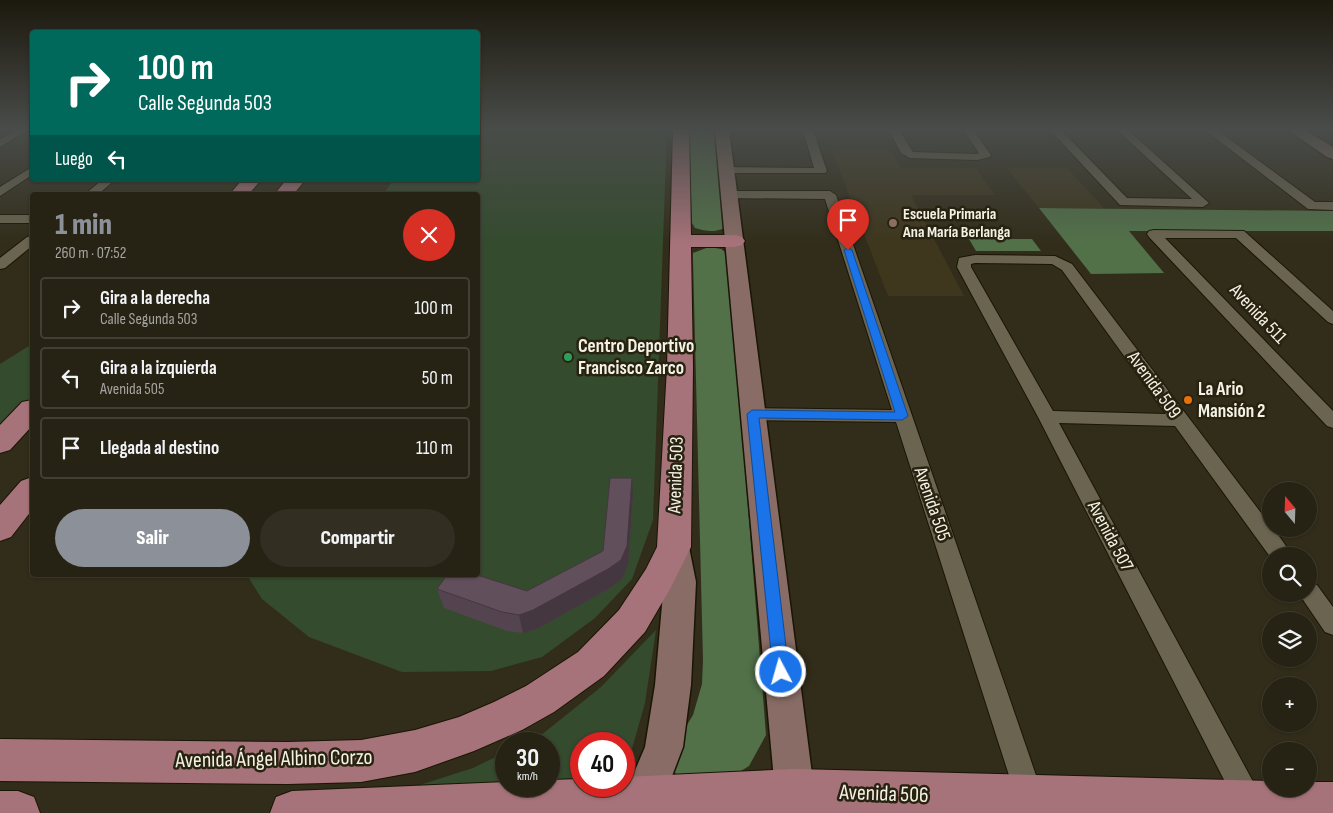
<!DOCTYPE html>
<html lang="es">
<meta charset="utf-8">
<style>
body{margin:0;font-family:"Sofia Sans Condensed",sans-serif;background:#322f22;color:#f1f3f6;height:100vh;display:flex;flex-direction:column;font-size:19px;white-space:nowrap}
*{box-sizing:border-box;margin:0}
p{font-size:16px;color:#a4a4a0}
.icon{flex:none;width:28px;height:28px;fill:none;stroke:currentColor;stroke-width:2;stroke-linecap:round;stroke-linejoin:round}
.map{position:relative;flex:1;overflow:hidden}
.drawer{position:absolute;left:30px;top:192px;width:450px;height:385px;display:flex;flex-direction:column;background:#262214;border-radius:5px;box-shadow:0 1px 4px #0004,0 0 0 1px #423f34}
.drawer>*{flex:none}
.banner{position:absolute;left:30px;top:30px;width:450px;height:152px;border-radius:5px;box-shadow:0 1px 4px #0004,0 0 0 1px #423f34;background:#00695c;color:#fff;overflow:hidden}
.needle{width:32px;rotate:341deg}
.buttons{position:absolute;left:1262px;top:482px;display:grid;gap:10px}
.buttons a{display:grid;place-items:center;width:55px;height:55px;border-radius:50%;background:#262214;box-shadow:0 1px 4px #0004,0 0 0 1px #423f34;font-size:25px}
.speed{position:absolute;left:495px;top:732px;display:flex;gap:10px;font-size:25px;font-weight:700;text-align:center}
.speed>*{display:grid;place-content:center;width:65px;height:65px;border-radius:50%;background:#262214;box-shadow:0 1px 4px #0004,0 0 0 1px #423f34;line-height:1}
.speed small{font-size:12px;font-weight:400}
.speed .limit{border:8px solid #d22;background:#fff;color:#111}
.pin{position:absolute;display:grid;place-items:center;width:42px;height:42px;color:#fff;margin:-51px -21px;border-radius:50% 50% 50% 0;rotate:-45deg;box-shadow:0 0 5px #0007}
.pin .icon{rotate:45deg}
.me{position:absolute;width:55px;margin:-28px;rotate:354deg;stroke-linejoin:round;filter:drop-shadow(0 0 4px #0008)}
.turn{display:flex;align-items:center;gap:18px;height:105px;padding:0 25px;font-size:22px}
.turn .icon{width:65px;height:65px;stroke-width:2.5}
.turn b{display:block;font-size:35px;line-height:42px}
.then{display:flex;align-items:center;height:48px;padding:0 25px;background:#0003;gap:10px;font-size:19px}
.round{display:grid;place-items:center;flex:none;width:52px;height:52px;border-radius:26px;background:#322f22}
.headline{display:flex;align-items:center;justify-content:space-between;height:85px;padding:0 25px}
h1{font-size:30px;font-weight:800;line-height:38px;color:#8c9099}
.action{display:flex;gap:10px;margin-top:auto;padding:10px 25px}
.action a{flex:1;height:58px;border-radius:30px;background:#8c9099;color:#fff;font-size:20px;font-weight:800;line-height:58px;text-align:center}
.action a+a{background:#322f22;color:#f1f3f6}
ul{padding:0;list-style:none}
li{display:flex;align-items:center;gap:15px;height:62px;margin:0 10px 8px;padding:0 15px;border:2px solid #423f34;border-radius:5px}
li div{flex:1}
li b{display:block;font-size:19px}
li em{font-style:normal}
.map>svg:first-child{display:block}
.built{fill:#3e361d}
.green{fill:#344b2e}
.forest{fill:#527149}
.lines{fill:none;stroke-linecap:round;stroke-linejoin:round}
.street-casing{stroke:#1a1504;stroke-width:2}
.secondary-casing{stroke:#1a1504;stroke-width:3}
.primary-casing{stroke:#1a1504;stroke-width:2}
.street{fill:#6a6450;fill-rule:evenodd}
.secondary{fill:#886c65;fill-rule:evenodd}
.primary{fill:#a7737a;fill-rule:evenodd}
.wall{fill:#54444f}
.shaded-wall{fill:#453740}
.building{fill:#624f5c;stroke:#453740}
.route{fill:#1a73e8;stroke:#114b97}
.education-dot{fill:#8d6e63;stroke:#282311;stroke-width:2}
.leisure-dot{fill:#2e9e5b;stroke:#282311;stroke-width:2}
.food-dot{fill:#e8710a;stroke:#282311;stroke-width:2}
.labels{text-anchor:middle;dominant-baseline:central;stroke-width:5;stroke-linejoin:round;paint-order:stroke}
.far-poi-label{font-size:16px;font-weight:bold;fill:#f4f1e5;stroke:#282311;text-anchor:start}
.street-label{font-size:19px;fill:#f4f1e5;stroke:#282311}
.poi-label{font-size:19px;font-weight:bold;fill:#f4f1e5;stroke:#282311;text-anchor:start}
.near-street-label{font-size:22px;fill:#f4f1e5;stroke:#282311}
</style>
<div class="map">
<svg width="1333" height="813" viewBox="0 0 1333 813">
<rect width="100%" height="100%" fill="#322d1a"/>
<path class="built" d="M832,151H891L901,168H976L995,195H911L964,296H888Z
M1007,168H1067L1104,208H1039Z"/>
<path class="green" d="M478,130H667L653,520L632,579L595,618L542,657L491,671L402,672L309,637L262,599L247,575H478V195H383L393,180H478Z
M32,344V397L0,430V364Z
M656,630L645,703L626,770L624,771V744H581V778L549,781V744H524L540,736L601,687Z
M506,752V784L404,790L473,768Z"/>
<path class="forest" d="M696,130L711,131L715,135L724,228C714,233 706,231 695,228L692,223L689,134Z
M1039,208L1333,211V231H1129L1164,273L1091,274Z
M969,239H1032L1041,251H976Z
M709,247L721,249L728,254L766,735L749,766L723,782L679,783L671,761L679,738L693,715L702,684L703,660L693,260V253Z"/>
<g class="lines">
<defs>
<path id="street" d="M16,130H28L0,147V139Z
M803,130H813L827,171L825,173H726L720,170L726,167L814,168Z
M889,130H899L913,152L977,154L979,153L963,130H973L991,155L990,157L977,160L910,158L901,153Z
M1050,130H1061L1127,198L1192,199L1117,130H1128L1209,203L1203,207L1120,205Z
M1205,130H1217L1315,202H1333V210L1308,209Z
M32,167V175L0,196V187Z
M102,180H115L97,195H84Z
M729,191H830L836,195L1049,813H1021L896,422L752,420L746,418L743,414L746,410L752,408L892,410L825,199L725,198L723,195Z
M0,215H32V223H0Z
M1154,230L1244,231L1333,311V324L1328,322L1236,238H1165L1333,411V428L1327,426L1149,237L1147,234L1149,231Z
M32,236V246L5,268L0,269V258L27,237Z
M975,255L1055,256L1072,264L1271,526V529H1274L1293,556H1271V558L1175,426L1059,423L1270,813H1241L1038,417L957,267L959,258ZM975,263L1052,264L1062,270L1166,414L1053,411L971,267V264Z
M1309,583L1317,585L1333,607V635L1325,632L1299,594H1309Z"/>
<path id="secondary" d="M715,130H729L817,813H777Z
M1288,130H1305L1333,147V159L1327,157Z
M674,535L685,538L689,547L696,582L691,685L683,747L658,813H617L645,747L655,685L664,582L659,547L663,538Z"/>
<path id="primary" d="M673,130H689L691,235H735L742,237L745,241L742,245L735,247H691L693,367L691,547L670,589L645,632L604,676L554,712L522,730L474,751L415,772L361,782L288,784L0,781V739L288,742L361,740L415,730L459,717L494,702L526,686L578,652L619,610L646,569L657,547L667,367Z
M242,180H261L248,195H229Z
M286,180H305L293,195H274Z
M32,400V426L10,450L0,453V425L22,402Z
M32,477V510L11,537L0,541V505L21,481Z
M795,769L1271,781V789H1309V782H1333V813H270L276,797L292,791L506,782V786H549V780L581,779V786H624V777Z
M0,791H18L34,797L40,813H0Z"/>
</defs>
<use href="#street" class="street-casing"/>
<use href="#secondary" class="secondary-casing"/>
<use href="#primary" class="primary-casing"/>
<use href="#street" class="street"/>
<use href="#secondary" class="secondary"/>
<use href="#primary" class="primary"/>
</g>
<path class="wall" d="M633,497L628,565L622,579L610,588L537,629L523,633L507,631L444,608L437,589L527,591L603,551Z"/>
<path class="shaded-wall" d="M632,478L633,497L628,565L622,579L610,588L537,629L523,633L519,615L608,569Z"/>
<path class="building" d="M610,478H632L627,546L621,560L608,569L533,610L519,615L502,612L437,589L447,575H477L527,591L603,551Z"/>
<linearGradient id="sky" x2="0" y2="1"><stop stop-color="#1c190e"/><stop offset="0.53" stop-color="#494c49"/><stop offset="1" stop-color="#494c49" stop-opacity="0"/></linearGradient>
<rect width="1333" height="244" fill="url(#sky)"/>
<path class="route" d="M848,248L852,250L908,416L902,420L759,418L789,672L787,677L781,679L776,677L773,672L747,414L752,410L895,412L844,250Z"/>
<circle class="education-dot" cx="893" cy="223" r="5"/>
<circle class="leisure-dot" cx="568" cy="357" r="5"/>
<circle class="food-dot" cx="1188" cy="400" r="5"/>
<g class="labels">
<g class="far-poi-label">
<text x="903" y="214">Escuela Primaria<tspan x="903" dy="18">Ana María Berlanga</tspan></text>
</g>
<g class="street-label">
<text transform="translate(1258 314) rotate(47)">Avenida 511</text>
<text transform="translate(1154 385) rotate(54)">Avenida 509</text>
<text transform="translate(676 475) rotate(-88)">Avenida 503</text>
<text transform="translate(932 504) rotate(71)">Avenida 505</text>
<text transform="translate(1110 536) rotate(62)">Avenida 507</text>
</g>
<g class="poi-label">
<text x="578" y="346">Centro Deportivo<tspan x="578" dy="22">Francisco Zarco</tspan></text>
<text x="1198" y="389">La Ario<tspan x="1198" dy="22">Mansión 2</tspan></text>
</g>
<g class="near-street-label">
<text transform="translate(274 759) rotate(-1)">Avenida Ángel Albino Corzo</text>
<text transform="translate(884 794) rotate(2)">Avenida 506</text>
</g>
</g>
</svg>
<div class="buttons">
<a><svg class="needle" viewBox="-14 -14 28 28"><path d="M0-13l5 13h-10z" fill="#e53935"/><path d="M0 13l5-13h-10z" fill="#a4a4a0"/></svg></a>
<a><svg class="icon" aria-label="search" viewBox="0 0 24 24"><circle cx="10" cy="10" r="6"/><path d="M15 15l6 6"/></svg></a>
<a><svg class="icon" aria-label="layers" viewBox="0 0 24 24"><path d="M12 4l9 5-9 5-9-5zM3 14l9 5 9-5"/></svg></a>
<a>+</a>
<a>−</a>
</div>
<div class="speed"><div>30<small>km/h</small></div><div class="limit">40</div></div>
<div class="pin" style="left:848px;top:250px;background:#d93025"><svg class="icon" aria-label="arrive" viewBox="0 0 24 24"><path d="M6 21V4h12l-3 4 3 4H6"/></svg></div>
<svg class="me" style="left:781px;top:672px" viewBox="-20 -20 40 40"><circle r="17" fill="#1a73e8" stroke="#fff" stroke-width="3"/><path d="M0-11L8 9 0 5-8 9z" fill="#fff"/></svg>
<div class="banner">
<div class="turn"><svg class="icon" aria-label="right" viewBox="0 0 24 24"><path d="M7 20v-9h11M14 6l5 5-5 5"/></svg><div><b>100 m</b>Calle Segunda 503</div></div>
<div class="then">Luego<svg class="icon" aria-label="left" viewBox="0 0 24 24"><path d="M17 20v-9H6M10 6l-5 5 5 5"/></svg></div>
</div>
<section class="drawer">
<div class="headline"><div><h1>1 min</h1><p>260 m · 07:52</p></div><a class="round" style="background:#d93025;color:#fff"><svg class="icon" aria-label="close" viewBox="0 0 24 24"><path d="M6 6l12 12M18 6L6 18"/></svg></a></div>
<ul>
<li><svg class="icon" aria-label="right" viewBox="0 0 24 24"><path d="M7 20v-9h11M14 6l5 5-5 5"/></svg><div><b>Gira a la derecha</b><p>Calle Segunda 503</p></div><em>100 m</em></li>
<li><svg class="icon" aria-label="left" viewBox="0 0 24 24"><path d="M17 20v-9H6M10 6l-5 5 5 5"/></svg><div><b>Gira a la izquierda</b><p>Avenida 505</p></div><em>50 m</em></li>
<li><svg class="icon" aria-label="arrive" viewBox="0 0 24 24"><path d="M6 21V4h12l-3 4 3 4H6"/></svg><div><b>Llegada al destino</b></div><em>110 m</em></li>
</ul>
<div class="action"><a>Salir</a><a>Compartir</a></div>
</section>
</div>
